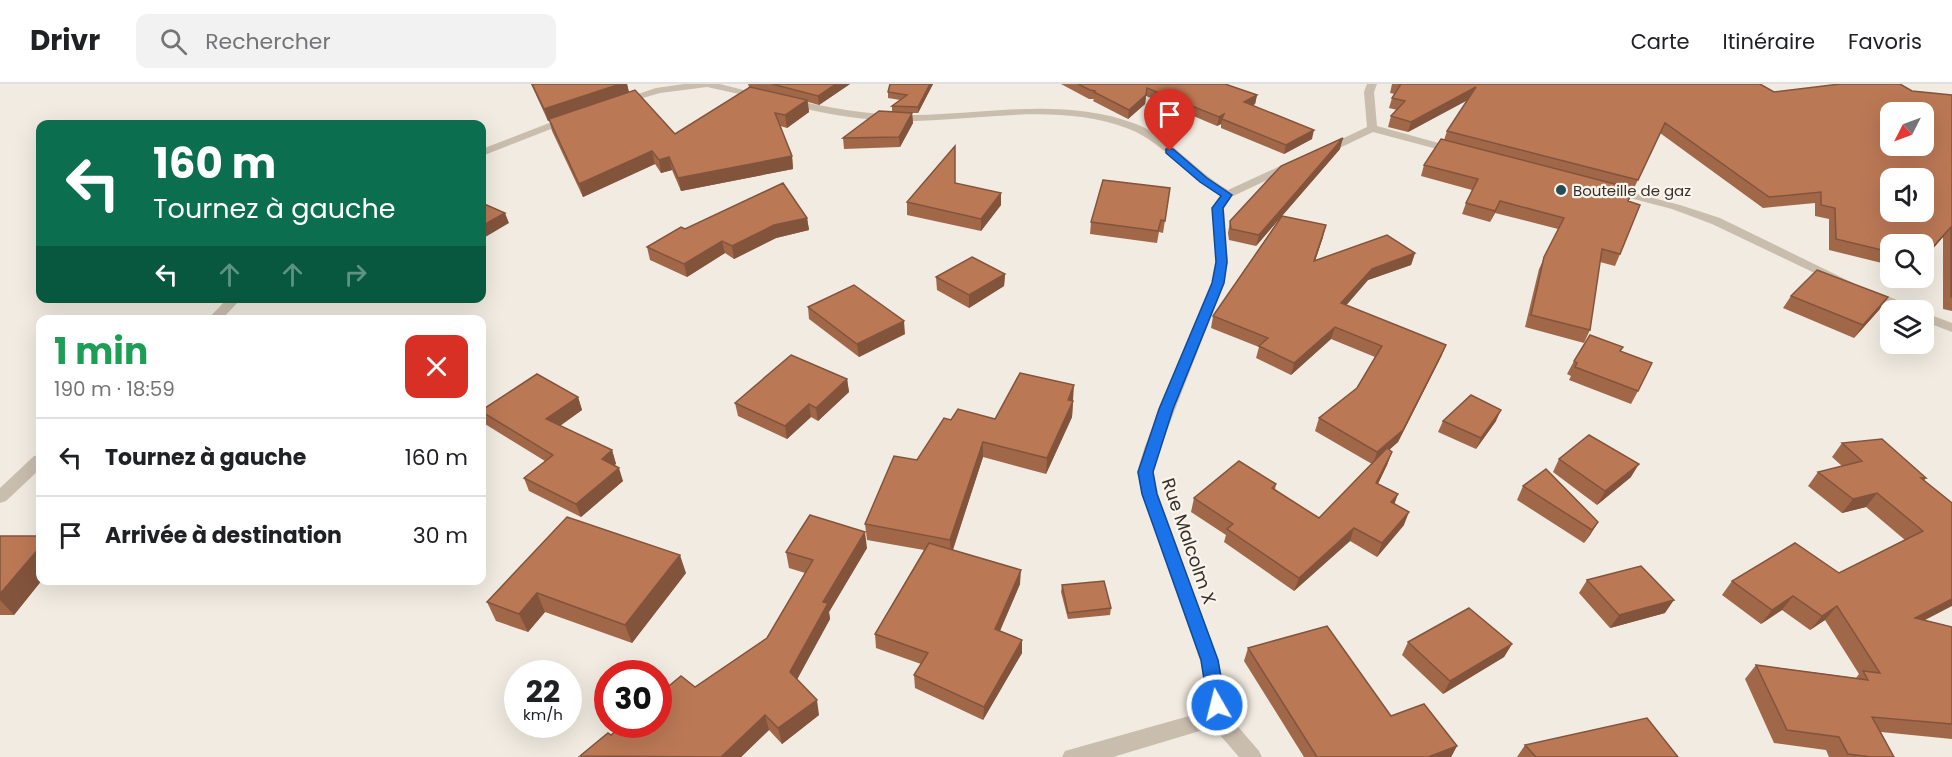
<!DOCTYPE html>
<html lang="fr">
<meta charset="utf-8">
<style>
body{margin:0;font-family:Poppins,sans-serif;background:#f2f2f2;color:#202124;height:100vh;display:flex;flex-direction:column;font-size:22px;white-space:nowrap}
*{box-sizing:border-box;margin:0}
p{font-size:20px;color:#757577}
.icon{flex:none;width:33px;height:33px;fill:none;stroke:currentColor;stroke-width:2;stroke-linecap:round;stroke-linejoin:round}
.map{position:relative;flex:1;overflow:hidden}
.drawer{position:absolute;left:36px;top:231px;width:450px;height:270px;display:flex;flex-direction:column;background:#fff;border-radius:12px;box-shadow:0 6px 24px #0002}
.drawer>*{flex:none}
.top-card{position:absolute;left:36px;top:36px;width:450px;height:183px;border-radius:12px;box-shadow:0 6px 24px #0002;background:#0b6e4f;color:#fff;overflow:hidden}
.needle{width:39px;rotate:228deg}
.buttons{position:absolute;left:1880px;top:18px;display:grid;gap:12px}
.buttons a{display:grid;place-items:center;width:54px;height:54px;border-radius:12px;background:#fff;box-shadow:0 6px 24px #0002;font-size:30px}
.speed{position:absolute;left:504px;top:576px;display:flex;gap:12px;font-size:30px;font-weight:700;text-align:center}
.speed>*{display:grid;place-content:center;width:78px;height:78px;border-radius:50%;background:#fff;box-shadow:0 6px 24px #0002;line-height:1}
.speed small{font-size:15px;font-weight:400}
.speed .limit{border:9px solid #d22;background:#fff;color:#111}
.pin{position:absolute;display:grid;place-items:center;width:51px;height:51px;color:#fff;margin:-62px -26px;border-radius:50% 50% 50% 0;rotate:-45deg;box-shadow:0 0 6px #0007}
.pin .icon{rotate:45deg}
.me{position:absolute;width:66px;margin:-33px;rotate:352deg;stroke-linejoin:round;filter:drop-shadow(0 0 4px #0008)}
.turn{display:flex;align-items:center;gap:21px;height:126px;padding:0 18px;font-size:27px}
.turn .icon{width:78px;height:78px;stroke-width:2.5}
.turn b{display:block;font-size:42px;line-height:51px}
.lanes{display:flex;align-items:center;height:57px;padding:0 18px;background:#0003;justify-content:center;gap:30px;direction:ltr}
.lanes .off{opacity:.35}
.round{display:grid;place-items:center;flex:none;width:63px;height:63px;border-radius:12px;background:#f2f2f2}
.summary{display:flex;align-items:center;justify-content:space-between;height:102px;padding:0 18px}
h1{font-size:36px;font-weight:700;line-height:45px;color:#1e9e55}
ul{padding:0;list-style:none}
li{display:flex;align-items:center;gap:18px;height:78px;padding:0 18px;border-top:2px solid #e0e0e0}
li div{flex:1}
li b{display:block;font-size:22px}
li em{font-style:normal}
header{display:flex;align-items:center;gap:36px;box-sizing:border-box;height:84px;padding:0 30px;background:#fff;border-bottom:2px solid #e0e0e0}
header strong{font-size:28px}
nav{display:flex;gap:33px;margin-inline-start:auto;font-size:21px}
.search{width:420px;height:54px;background:#f2f2f2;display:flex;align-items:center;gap:15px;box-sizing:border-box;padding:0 21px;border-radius:12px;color:#757577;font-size:22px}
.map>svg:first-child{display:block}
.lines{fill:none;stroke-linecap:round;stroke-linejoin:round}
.minor{fill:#c9bdad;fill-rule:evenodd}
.wall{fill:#a16749}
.shaded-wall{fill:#83543c}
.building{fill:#bb7855;stroke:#83543c;stroke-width:1.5;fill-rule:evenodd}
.route{fill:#1a73e8;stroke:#114b97;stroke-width:1.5}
.poi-dot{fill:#244d56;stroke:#f9f5ed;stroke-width:2}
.labels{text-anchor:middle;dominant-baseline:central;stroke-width:4.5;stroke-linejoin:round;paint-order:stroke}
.far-poi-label{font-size:15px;fill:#38302b;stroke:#f9f5ed;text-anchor:start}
.street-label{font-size:18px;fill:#38302b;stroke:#f9f5ed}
</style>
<header>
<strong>Drivr</strong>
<div class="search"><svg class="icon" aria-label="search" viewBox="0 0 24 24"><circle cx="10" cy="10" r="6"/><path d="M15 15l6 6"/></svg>Rechercher</div>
<nav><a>Carte</a><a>Itinéraire</a><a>Favoris</a></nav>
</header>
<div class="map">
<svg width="1952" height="673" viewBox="0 0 1952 673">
<rect width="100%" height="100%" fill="#f1ebe1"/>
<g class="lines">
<path class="minor" d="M684,0H720L767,12L762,15L707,3L660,9L622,20L617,17L656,4Z
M1367,0H1377L1374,8L1377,42L1460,65V69H1452L1373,48L1329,69H1321V65L1367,43L1364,8Z
M789,15C830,24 873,32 915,31C989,30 1064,13 1136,40C1171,54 1195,87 1228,106L1291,77H1299V81L1231,113L1224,124L1228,178L1224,199L1161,362L1153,388L1158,410L1218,576L1226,608L1227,630L1259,667L1262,673H1239L1213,643L1113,673H1062L1065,667L1207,627L1206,608L1200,576L1142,410L1137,388L1145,362L1212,199L1216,178L1212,124L1221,112C1188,93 1164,59 1129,45C1061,19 987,35 916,37C872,38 828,31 785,20V16Z
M570,31L575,34L574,36L482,72V65Z
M1611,103L1680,121L1720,134L1853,199L1847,203L1842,202L1712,140L1672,125L1607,108V104Z
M1869,205L1915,223L1917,226H1900L1864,212L1862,209Z
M228,214H242L221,236H207Z
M1923,228L1952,239V248L1923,237Z
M40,371V385L6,417L0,419V404L34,372Z"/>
</g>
<path class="wall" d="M531,0H627L629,8L675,50L760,6L749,3L748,0H850L819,21L808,18L809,28L787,44L780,42L792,72L793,85L681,107L672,86L661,89L655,80L583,113L552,47L549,36L548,37Z
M890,0H933L918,29H912L913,39L900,63L844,65L843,54L892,27V22L900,16L888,14V8Z
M1061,0H1225L1257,11L1255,20L1252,22L1312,55L1284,70L1221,44V40L1217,42L1146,12L1145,20L1128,35L1093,17L1094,15H1089Z
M1392,0H1744L1774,8L1912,7L1952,11V227L1943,225V153L1923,176V160H1890V181L1829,166V135L1815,132V119L1763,124L1660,49L1628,117L1620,170L1615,182L1600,178L1590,246L1584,259L1525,243L1539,185L1558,145L1495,129L1490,138L1462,130L1466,119L1472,106L1421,92L1424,81L1444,56L1447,47L1468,16L1408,48L1388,43L1391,32L1397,26L1389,24L1392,14L1395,10L1390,9Z
M1340,65L1282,132L1323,153L1315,177L1415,169L1411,181L1368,196L1346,221L1446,261L1441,273L1398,358L1389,366L1392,368L1387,381L1378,400L1394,420L1404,441L1377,473L1350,457L1294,507L1224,458L1226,451L1191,428L1194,414L1276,400L1275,406L1319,434L1372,380L1315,347L1319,334L1357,304L1375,273L1331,255L1291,291L1256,274L1259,263L1211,244L1213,232L1280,134L1256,162L1229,156L1228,149L1230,137Z
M956,99L1001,121L981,147L907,131V118Z
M1170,104L1163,149L1159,148L1157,159L1090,150L1091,138Z
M807,134L809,146L776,154L734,175L725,169L687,193L650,176L647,163L685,145Z
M1005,190L1004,202L969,224L937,206L936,193Z
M1791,212L1888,213L1879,226L1854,254L1783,224Z
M808,223L905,250L859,273L809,235Z
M1620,267L1638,307L1631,320L1569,296L1571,292L1567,290L1574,277Z
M847,295L849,308L818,337L811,333L787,355L738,332L735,319Z
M578,313L582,326L560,342L612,366L616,380L614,381L623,397L581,433L529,407L524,394L545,377L485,340L482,332V326Z
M1073,317L1072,333L1046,390L983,373L953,466L1020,500L1000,547L1022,569L983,636L915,604L914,591L921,580L876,564L875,550L924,466L867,456L865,440L917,376L951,336L995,335Z
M1443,337H1496L1476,365L1438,348Z
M1842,359L1926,394L1924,397V536L1952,543V655L1881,648L1894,673H1829L1826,666L1774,659L1745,595L1756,581L1856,594L1859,590L1825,536L1810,546L1782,526L1761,540L1722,511L1732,497L1839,489L1905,456L1866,423L1842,429L1808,402L1818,388L1842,382L1832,373Z
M1559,375L1631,393L1597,421L1553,388Z
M1523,402L1598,438L1590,451L1584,459L1517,416Z
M567,433L686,489L632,559L545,528L528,548L496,537L487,518Z
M0,452L40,496H42L14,531H0Z
M867,464L829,528L830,535L797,595L819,631L782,660L769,646L741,673H581L611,651L695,603L767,554L805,489L789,484L786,468Z
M1587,496L1665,529L1610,544L1579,509Z
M1062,501L1111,524L1110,531L1068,535L1061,508Z
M1408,558L1512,560L1504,573L1443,610L1402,571Z
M1248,564L1391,632L1457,662L1451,673H1304L1244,577Z
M1525,661L1678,673H1517Z"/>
<path class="shaded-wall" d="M620,0H627L629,9L548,37L544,25Z
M836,0H850L819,21L818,12Z
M930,0H933L918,29V23Z
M1476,3L1473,13L1408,48L1411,38Z
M1147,4L1145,20L1128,35L1129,26Z
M1257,11L1255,20L1242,27L1244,18Z
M807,16L809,28L787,44L785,31Z
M912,29L913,39L900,63L899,53Z
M1224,30L1221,40L1217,42L1219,33Z
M1314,46L1312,55L1284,70L1286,61Z
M1343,54L1340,65L1256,162L1259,151Z
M652,67L655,80L583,113L579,100Z
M792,72L793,85L681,107L678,94Z
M669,73L672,86L661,89L659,76Z
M1001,109V121L981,147V135Z
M1500,117L1495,129L1490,138L1495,127Z
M505,129L509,139L482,155V142Z
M807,134L809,146L776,154L734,175L732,162L774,141Z
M1326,141L1323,153L1311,189L1314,177Z
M1951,143L1943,153L1923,176V174Z
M722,157L725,169L687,193L684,180Z
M1415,169L1411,181L1368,196L1338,231L1341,219L1372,185Z
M1005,190L1004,202L969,224V211Z
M1888,213L1879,226L1854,254L1863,241Z
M904,237L905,250L859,273L857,260Z
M1335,243L1331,255L1291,291L1294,279Z
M1446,261L1441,273L1398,358L1373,380L1377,368Z
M847,295L849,308L818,337L816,324Z
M1074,301L1073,316L1069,327L1073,317L1072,333L1046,390L1047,374Z
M578,313L582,326L551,348L546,335Z
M809,320L811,333L787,355L785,342Z
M1501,326L1496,337L1476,365L1481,354Z
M983,358V373L951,471L950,456Z
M612,366L616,380L606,388L602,375Z
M1392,368L1387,381L1372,412L1376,399Z
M1639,380L1631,393L1597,421L1605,407Z
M619,384L623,397L581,433L576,420Z
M1877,409L1866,423L1842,429L1853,415Z
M1398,410L1393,424L1391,418Z
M1409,428L1404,441L1377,473L1382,459Z
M1598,438L1590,451L1584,459L1592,446Z
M1354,444L1350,457L1294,507L1299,494Z
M865,448L867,464L829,528L830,535L793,603L790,588L823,518Z
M40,463V496H42L14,531L0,516V510Z
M680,471L686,489L632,559L625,541Z
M1021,486L1020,500L995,558V545Z
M537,509L545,528L528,548L519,530Z
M1793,512L1782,526L1761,540L1772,526Z
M1952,515V522L1902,548L1915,534Z
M1674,516L1665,529L1610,544L1619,531Z
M1837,522L1825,536L1810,546L1822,532Z
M1022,556V569L983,636L984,623Z
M1512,560L1504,573L1443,610L1450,597Z
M817,616L819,631L782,660L778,644Z
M765,631L769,646L741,673H721Z
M1457,662L1451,673H1428Z"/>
<path class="building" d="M532,0H620L544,25Z
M772,0H836L818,12Z
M890,0H930L918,23L892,22L907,11L888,8Z
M1078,0H1225L1257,11L1244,18L1314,46L1286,61L1222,35L1224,30L1219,33L1147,4L1146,11L1129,26L1094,8L1095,7L1090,6Z
M1399,0H1760L1774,8L1840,0H1900L1912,7L1952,11V213H1951V143L1923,174V160H1890V168L1836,155L1835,124L1821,121V108L1769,113L1665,39L1638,96L1447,47L1476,3L1411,38L1391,32L1405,17L1392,14L1401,0ZM1890,28H1923V62H1890ZM1890,94H1923V128H1890Z
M750,3L807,16L785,31L775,29L792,72L678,94L669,73L659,76L652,67L579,100L549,35L635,6L675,50Z
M879,27L912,29L899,53L843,54Z
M1343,54L1259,151L1231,145L1230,137L1281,82Z
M1441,55L1634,105L1628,117L1640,121L1620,170L1602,165L1590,246L1531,231L1544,173L1564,134L1500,117L1495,127L1466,119L1478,95L1424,81Z
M955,62V99L1001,109L981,135L907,118Z
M1103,96L1170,104L1165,137L1161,136L1158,147L1091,138Z
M783,99L807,134L774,141L732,162L722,157L684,180L647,163L681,143L685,145Z
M482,119L505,129L482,142Z
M1282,132L1326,141L1314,177L1387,151L1415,169L1372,185L1341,219L1446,261L1403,346L1377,368L1319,334L1357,304L1382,262L1335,243L1294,279L1259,262L1268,254L1213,232Z
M972,173L1005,190L969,211L936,193Z
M1817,186L1888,213L1863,241L1791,212Z
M854,201L904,237L857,260L808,223Z
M1590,251L1623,263L1620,267L1652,279L1638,307L1575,283L1577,279L1574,277Z
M791,271L847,295L816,324L809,320L785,342L735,319Z
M1020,289L1074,301L1068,316L1073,317L1047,374L983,358L950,456L865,440L894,372L917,376L944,334L951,336L958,325L995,335Z
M537,290L578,313L546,335L612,366L602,375L619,384L576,420L524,394L553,371L482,328V326Z
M1471,311L1501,326L1481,354L1443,337Z
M1589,351L1639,380L1605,407L1559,375Z
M1882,355L1926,394H1921L1952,419V515L1915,534L1952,543V640L1872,633L1894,673H1871L1848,670L1839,653L1787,646L1756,581L1868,596L1863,587L1880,589L1837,522L1822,532L1793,512L1772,526L1732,497L1795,459L1839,489L1923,447L1877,409L1853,415L1818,388L1862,377L1842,359Z
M1387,364L1392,368L1376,399L1398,410L1391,418L1409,428L1382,459L1354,444L1299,494L1227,445L1233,440L1194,414L1239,377L1276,400L1272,404L1319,434Z
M1546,385L1598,438L1592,446L1523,402Z
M810,431L865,448L823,518L828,519L790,588L817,616L778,644L765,631L721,673L580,672L608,649L611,651L624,640H658V611L681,592L695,603L767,554L813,476L786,468Z
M567,433L680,471L625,541L537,509L519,530L487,518Z
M0,452H40V463L0,510Z
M929,459L1021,486L995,545L1022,556L984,623L914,591L928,569L875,550Z
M1641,482L1674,516L1619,531L1587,496Z
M1104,497L1111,524L1068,529L1062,501Z
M1469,524L1512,560L1450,597L1408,558Z
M1327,542L1391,632L1424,620L1457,662L1428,673H1317L1248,564Z
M1647,634L1678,673H1536L1525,661Z"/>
<path class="route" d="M1166,65H1173L1207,94L1232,111L1223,124L1227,178L1224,199L1173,325L1153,388L1157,410L1218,576L1226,621L1223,626L1217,628L1210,626L1208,621L1201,576L1142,410L1138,388L1159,325L1212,199L1216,178L1212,124L1221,112L1200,98L1166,69Z"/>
<circle class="poi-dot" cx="1561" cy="106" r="6"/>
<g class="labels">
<g class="far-poi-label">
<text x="1573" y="106">Bouteille de gaz</text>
</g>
<g class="street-label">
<text transform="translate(1189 457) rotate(71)">Rue Malcolm X</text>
</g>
</g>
</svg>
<div class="buttons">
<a><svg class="needle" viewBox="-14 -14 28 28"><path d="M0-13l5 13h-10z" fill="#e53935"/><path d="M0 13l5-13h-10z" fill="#757577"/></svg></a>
<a><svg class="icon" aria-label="sound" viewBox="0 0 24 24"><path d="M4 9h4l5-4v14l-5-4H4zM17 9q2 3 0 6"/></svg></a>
<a><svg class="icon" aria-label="search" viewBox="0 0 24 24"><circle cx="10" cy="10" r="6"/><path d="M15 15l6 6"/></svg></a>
<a><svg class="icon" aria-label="layers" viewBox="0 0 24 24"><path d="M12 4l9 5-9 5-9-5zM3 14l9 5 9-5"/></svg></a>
</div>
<div class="speed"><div>22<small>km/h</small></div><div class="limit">30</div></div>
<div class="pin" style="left:1170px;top:67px;background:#d93025"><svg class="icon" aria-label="arrive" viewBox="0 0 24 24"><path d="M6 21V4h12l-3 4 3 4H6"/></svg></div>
<svg class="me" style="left:1217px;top:621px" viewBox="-20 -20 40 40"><circle r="17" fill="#1a73e8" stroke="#fff" stroke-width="3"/><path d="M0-11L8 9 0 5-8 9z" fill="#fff"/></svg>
<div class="top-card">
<div class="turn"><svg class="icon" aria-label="left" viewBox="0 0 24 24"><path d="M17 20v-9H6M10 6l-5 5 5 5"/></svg><div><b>160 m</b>Tournez à gauche</div></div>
<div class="lanes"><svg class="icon" aria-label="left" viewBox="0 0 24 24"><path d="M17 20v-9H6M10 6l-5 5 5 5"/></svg><svg class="icon off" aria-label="ahead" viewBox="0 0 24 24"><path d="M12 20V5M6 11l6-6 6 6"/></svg><svg class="icon off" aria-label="ahead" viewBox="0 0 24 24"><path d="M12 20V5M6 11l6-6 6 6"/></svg><svg class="icon off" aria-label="right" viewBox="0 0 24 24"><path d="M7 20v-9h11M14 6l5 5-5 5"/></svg></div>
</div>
<section class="drawer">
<div class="summary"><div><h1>1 min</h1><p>190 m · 18:59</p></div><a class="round" style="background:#d93025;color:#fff"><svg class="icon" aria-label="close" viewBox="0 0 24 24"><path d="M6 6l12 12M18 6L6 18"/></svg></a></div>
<ul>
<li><svg class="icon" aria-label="left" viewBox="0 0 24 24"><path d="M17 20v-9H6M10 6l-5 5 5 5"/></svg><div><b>Tournez à gauche</b></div><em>160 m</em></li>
<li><svg class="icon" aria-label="arrive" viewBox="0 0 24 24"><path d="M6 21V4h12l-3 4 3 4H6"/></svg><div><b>Arrivée à destination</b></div><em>30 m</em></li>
</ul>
</section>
</div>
